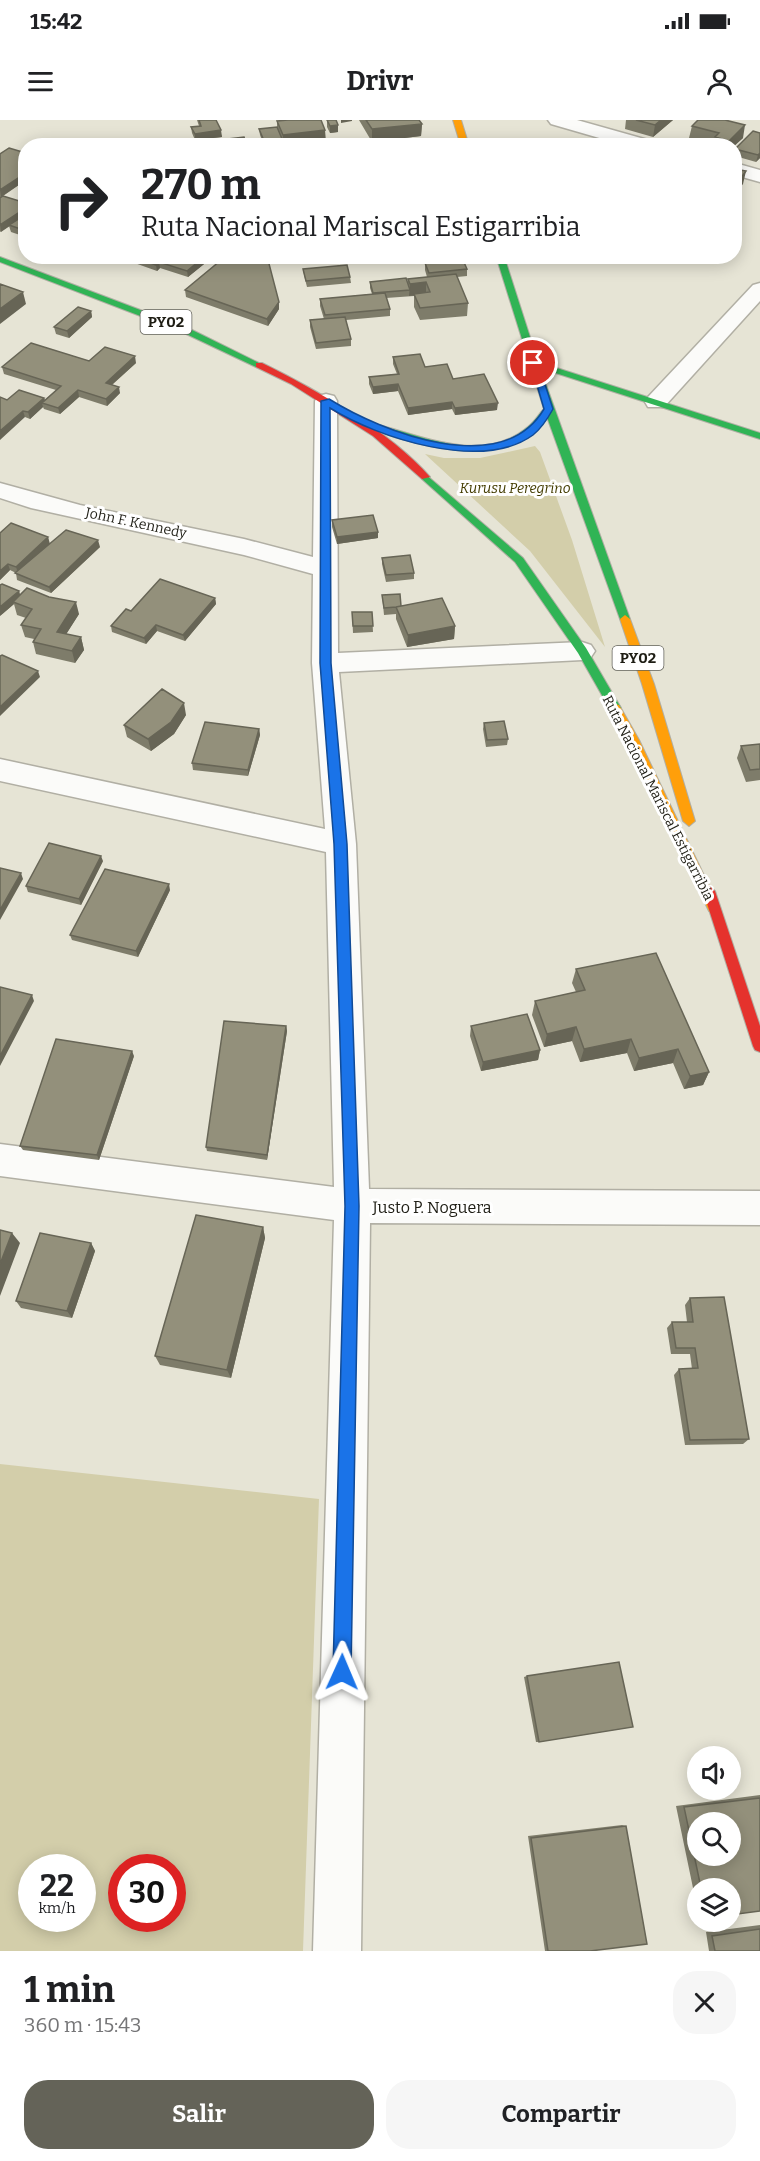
<!DOCTYPE html>
<html lang="es">
<meta charset="utf-8">
<style>
body{margin:0;font-family:Bitter,serif;background:#f6f6f6;color:#202124;height:100vh;display:flex;flex-direction:column;font-size:22px;white-space:nowrap}
*{box-sizing:border-box;margin:0}
p{font-size:20px;color:#757577}
.icon{flex:none;width:33px;height:33px;fill:none;stroke:currentColor;stroke-width:2;stroke-linecap:round;stroke-linejoin:round}
.map{position:relative;height:1831px;overflow:hidden}
.drawer{display:flex;flex-direction:column;background:#fff;flex:1}
.drawer>*{flex:none}
.guide{position:absolute;left:18px;top:18px;width:724px;height:126px;border-radius:24px;box-shadow:0 3px 15px #0003;background:#fff;color:#202124;overflow:hidden}
.fabs{position:absolute;left:687px;top:1626px;display:grid;gap:12px}
.fabs a{display:grid;place-items:center;width:54px;height:54px;border-radius:50%;background:#fff;box-shadow:0 3px 15px #0003;font-size:30px}
.speed{position:absolute;left:18px;top:1734px;display:flex;gap:12px;font-size:30px;font-weight:700;text-align:center}
.speed>*{display:grid;place-content:center;width:78px;height:78px;border-radius:50%;background:#fff;box-shadow:0 3px 15px #0003;line-height:1}
.speed small{font-size:15px;font-weight:400}
.speed .limit{border:9px solid #d22;background:#fff;color:#111}
.pin{position:absolute;display:grid;place-items:center;width:51px;height:51px;color:#fff;margin:-26px;border:3px solid #fff;border-radius:50%;box-shadow:0 2px 6px #0007}
.me{position:absolute;width:66px;margin:-33px;rotate:1deg;stroke-linejoin:round;filter:drop-shadow(0 0 4px #0008)}
.turn{display:flex;align-items:center;gap:21px;height:126px;padding:0 24px;font-size:27px}
.turn .icon{width:78px;height:78px;stroke-width:2.5}
.turn b{display:block;font-size:42px;line-height:51px}
.round{display:grid;place-items:center;flex:none;width:63px;height:63px;border-radius:24px;background:#f6f6f6}
.summary{display:flex;align-items:center;justify-content:space-between;height:102px;padding:0 24px}
h1{font-size:36px;font-weight:700;line-height:45px}
.cta{display:flex;gap:12px;margin-top:auto;padding:12px 24px}
.cta a{flex:1;height:69px;border-radius:24px;background:#646358;color:#fff;font-size:24px;font-weight:700;line-height:69px;text-align:center}
.cta a+a{background:#f6f6f6;color:#202124}
.status{display:flex;justify-content:space-between;align-items:center;height:42px;padding:0 30px;background:#fff;direction:ltr}
.status svg{height:16px;fill:currentColor}
header{display:flex;justify-content:space-between;align-items:center;height:78px;padding:0 24px;background:#fff;font-size:27px;font-weight:700}
.map>svg:first-child{display:block}
.green{fill:#d3ceaa;fill-rule:evenodd}
.lines{fill:none;stroke-linecap:round;stroke-linejoin:round}
.street-casing{stroke:#b1afa4;stroke-width:3}
.fast-casing{stroke:#b1afa4;stroke-width:2}
.slow-casing{stroke:#b1afa4;stroke-width:2}
.jam-casing{stroke:#b1afa4;stroke-width:2}
.street{fill:#fbfbf9;fill-rule:evenodd}
.fast{fill:#30b455;fill-rule:evenodd}
.slow{fill:#ff9f0a;fill-rule:evenodd}
.jam{fill:#e5322d;fill-rule:evenodd}
.wall{fill:#7e7c6a}
.shaded-wall{fill:#676556}
.building{fill:#93907b;stroke:#676556;stroke-width:1.5;fill-rule:evenodd}
.route{fill:#1a73e8;stroke:#114b97;stroke-width:1.5}
.labels{text-anchor:middle;dominant-baseline:central;stroke-width:6;stroke-linejoin:round;paint-order:stroke}
.far-park-label{font-size:14px;font-style:italic;fill:#433c00;stroke:#fff}
.far-street-label{font-size:14px;fill:#1e1d14;stroke:#fff}
.shield{fill:#fff;stroke:#62615a;stroke-width:1.5}
.shield-label{font-size:15px;font-weight:bold;fill:#1e1d14}
.street-label{font-size:16px;fill:#1e1d14;stroke:#fff}
</style>
<div class="status"><b>15:42</b><svg viewBox="0 0 49 12"><path d="M0 12V9h3v3zM5 12V6h3v6zM10 12V3h3v9zM15 12V0h3v12zM26 1h20v11H26zM47 4h2v5h-2z"/></svg></div>
<header><svg class="icon" aria-label="menu" viewBox="0 0 24 24"><path d="M4 6h16M4 12h16M4 18h16"/></svg>Drivr<svg class="icon" aria-label="person" viewBox="0 0 24 24"><circle cx="12" cy="8" r="4"/><path d="M4 21q1-7 8-7t8 7"/></svg></header>
<div class="map">
<svg width="760" height="1831" viewBox="0 0 760 1831">
<rect width="100%" height="100%" fill="#e6e4d5"/>
<path class="green" d="M535,326L540,332L572,420L605,527L530,431L425,334L444,338H480Z
M0,1344L319,1379L303,1831H0ZM32,1748H82V1798H32ZM122,1748H172V1798H122Z"/>
<g class="lines">
<defs>
<path id="street" d="M548,0H577L655,22L658,26H627L551,4Z
M735,43L760,50V62L735,55Z
M760,163V181L664,287H648L645,282L648,277L753,165Z
M326,274L334,276L337,281L338,533L582,522L591,525L595,531L591,537L582,540L339,552L356,724L369,1069L760,1071V1105L370,1103L361,1831H313L334,1100L0,1056V1024L334,1067L326,732L0,661V639L325,709L312,543L313,454L244,435L31,388L0,378V363L80,385L244,419L313,437L315,281L318,276Z"/>
<path id="fast" d="M496,136H504L538,242L760,313V319L540,248L630,499L629,502L625,503L620,499L547,297C510,340 460,335 409,321C398,318 383,315 374,308L379,305C427,318 486,344 529,306C535,301 539,294 544,289Z
M0,137L188,208L263,245L256,247L182,212L0,142Z
M425,354L523,438L586,528L621,588L619,591H611L578,533L515,442L422,359V355Z"/>
<path id="slow" d="M453,0H461L469,26H461Z
M625,495L630,499L654,564L695,701L689,706L683,701L642,564L620,499Z
M615,584L619,585L639,620L721,791L719,795L715,796L709,791L627,620L609,588Z"/>
<path id="jam" d="M256,243H262C315,269 391,312 430,357L422,359L373,316L291,264L256,247Z
M709,766L715,771L760,906V932L755,930L753,926L703,771Z"/>
</defs>
<use href="#street" class="street-casing"/>
<use href="#fast" class="fast-casing"/>
<use href="#slow" class="slow-casing"/>
<use href="#jam" class="jam-casing"/>
<use href="#street" class="street"/>
<use href="#fast" class="fast"/>
<use href="#slow" class="slow"/>
<use href="#jam" class="jam"/>
</g>
<path class="wall" d="M197,0H216L222,17L195,20L192,13L191,7L199,6Z
M327,0L338,5V12L330,13L327,7Z
M359,0H419L422,4L421,16L372,22Z
M626,0H673L653,17L625,9Z
M277,1L326,22L296,26H255V24L263,23L260,15L259,9L277,7Z
M692,6L743,18L734,26H713V24L689,18Z
M760,13V38L756,42L735,36V28Z
M26,33V60L3,76L26,83V117L11,112L9,106L0,112V34Z
M115,136H214L188,157L160,148L157,151Z
M350,136H414V138L353,144Z
M425,143L467,149V156L457,157L468,183L467,196L420,200L414,187V176L386,178L390,189V196L346,200L351,219V226L316,229L310,207V200L324,199L320,186V179L372,174L370,168V162L408,165V159L427,157L425,150Z
M303,149L350,157L351,163L307,167L304,155Z
M185,170L279,189L268,206L186,177Z
M91,191L92,197L69,218L56,214L54,207Z
M393,237L425,247L453,259L497,290L455,295L452,289L408,295L398,271L373,274L369,264V257L397,254L393,244Z
M89,241L136,243L112,265L120,273L107,286L79,277L60,294L44,289L43,287L30,299L25,297L7,280L44,278L45,280L56,270L4,254L2,247Z
M332,400L378,412V418L337,424L332,407Z
M0,413L48,417L49,424L100,427L51,473L17,460L16,453L10,450L0,460Z
M382,438L414,453V459L386,462L382,444Z
M19,471L20,476L79,494L66,514L81,517L84,530L75,543L36,534L33,522L34,519L25,517L21,505L26,498L17,495L14,484L0,496Z
M382,475L401,486L455,506L454,519L407,527L396,499V494L384,495Z
M215,478L216,484L185,521L157,511L146,524L112,512L111,506L131,491Z
M352,492H372L373,512L353,513Z
M186,595L174,614L151,631L127,617L124,605Z
M484,603L508,619L507,625L486,627L483,609Z
M259,609L260,615L248,656L193,650L192,643Z
M760,624V660L746,662L737,638L741,626Z
M103,741L81,785L28,772L26,766Z
M170,770L138,837L72,820L70,815Z
M576,849L709,952L703,965L684,969L673,943L634,951L627,933L580,942L572,921L544,927L532,895L535,881L576,872L572,863Z
M286,906L287,911L267,1040L207,1031L206,1027Z
M471,906L540,930L538,940L481,951L470,916Z
M134,936L99,1040L23,1030L20,1026Z
M263,1107L265,1118L231,1258L160,1245L155,1236Z
M91,1123L95,1131L72,1198L21,1188L16,1181Z
M690,1178L749,1319L743,1324L685,1325L674,1255L679,1249H692L690,1234H671L667,1208L672,1202H687L685,1185Z
M527,1556L539,1622H536L524,1557Z
M760,1675V1791L730,1768H698V1792L676,1686Z
M622,1705L626,1706L590,1831H545L528,1716Z
M760,1805V1831H709L706,1812Z"/>
<path class="shaded-wall" d="M341,0H352V1L341,3Z
M661,0H673L653,17L655,5Z
M422,4L421,16L372,22V9Z
M338,5V12L330,13V6Z
M745,5L743,18L734,26H728L729,21Z
M221,10L222,17L195,20V14Z
M325,10L326,22L296,26H283V15Z
M760,33V38L756,42L758,35Z
M746,51L743,64L735,74V66Z
M26,53V60L1,77L0,70Z
M26,88V95L1,112L0,105Z
M205,136H214L188,157L187,151Z
M159,142L160,148L157,151L156,145Z
M426,162V174L409,176L410,164Z
M23,172L26,184L0,204V189Z
M279,182V189L268,206L267,199Z
M91,191L92,197L69,218L67,211Z
M135,236L136,243L107,269L106,263Z
M398,264V271L373,274V267Z
M119,267L120,273L107,286L106,279Z
M78,270L79,277L60,294L58,288Z
M44,278L46,284L42,283L43,287L30,299L28,292Z
M452,282V289L408,295V288Z
M498,283L497,290L455,295V288Z
M23,291L25,297L0,320V311Z
M378,412V418L337,424V417Z
M48,417L50,424L18,453L16,447Z
M98,420L100,427L51,473L49,467Z
M8,444L10,450L0,460V451Z
M19,471L21,478L13,482L14,484L0,496V487Z
M215,478L216,484L185,521L183,515Z
M76,482L79,494L60,524L57,512Z
M156,505L157,511L146,524L144,518Z
M455,506L454,519L407,527L408,515Z
M81,517L84,530L75,543L72,531Z
M38,551L40,557L0,596V587Z
M184,583L186,595L174,614L151,631L148,619Z
M259,609L260,615L248,656V650Z
M101,736L103,741L81,785L79,779Z
M21,753L23,759L0,800V790Z
M169,764L170,770L138,837L136,831Z
M32,875L34,881L0,946V936Z
M286,906L287,911L267,1040V1035Z
M576,907L572,921L544,927L547,914Z
M631,919L627,933L580,942L584,929Z
M678,929L673,943L634,951L639,938Z
M540,930L538,940L481,951L483,942Z
M132,931L134,936L99,1040L97,1035Z
M709,952L703,965L684,969L690,956Z
M263,1107L265,1118L231,1258L227,1250Z
M12,1113L20,1123L0,1176V1144Z
M91,1123L95,1131L72,1198L67,1191Z"/>
<path class="building" d="M199,0H216L221,10L195,14L191,7L201,6Z
M288,0H321L325,10L283,15L277,1Z
M327,0H336L338,5L330,6Z
M366,0H419L422,4L372,9Z
M636,0H661L655,5Z
M698,0H725L745,5L729,21L715,17L719,13L692,6Z
M277,7L285,26H256L255,24L265,23L259,9Z
M753,11L760,13V33L758,35L735,29Z
M244,17L247,26H222L220,20Z
M9,28L26,33V53L0,70V34Z
M735,49L746,51L735,66Z
M3,76L26,83V88L0,105V78Z
M26,94V111L9,105Z
M133,136H205L187,151L159,142L156,145Z
M226,136H267L279,182L267,199L185,170Z
M463,140L467,149L429,153L425,143Z
M347,145L350,157L306,161L303,149Z
M456,154L468,183L420,188L414,174L430,172L426,162L410,164L408,159Z
M406,158L410,170L373,173L370,162Z
M0,164L23,172L0,189Z
M385,173L390,189L325,195L320,179Z
M78,187L91,191L67,211L54,207Z
M345,197L351,219L316,223L310,200Z
M31,223L89,241L105,227L135,236L106,263L119,267L106,279L78,270L58,288L42,283L61,266L2,247Z
M420,234L425,247L447,244L453,259L484,254L498,283L455,288L452,282L408,288L398,264L373,267L369,257L399,254L393,237Z
M19,270L44,278L28,292L23,291L0,311V277L7,280Z
M373,395L378,412L337,417L332,400Z
M11,403L48,417L16,447L8,444L0,451V413Z
M66,410L98,420L49,467L15,453Z
M410,435L414,453L386,455L382,438Z
M160,459L215,478L183,515L156,505L144,518L111,506L126,489L131,491Z
M2,464L19,471L0,487V465Z
M27,468L49,477L76,482L57,512L81,517L72,531L33,522L41,509L21,505L32,489L13,482Z
M400,474L401,486L396,487L384,488L382,475Z
M442,478L455,506L408,515L396,487Z
M352,492H372L373,506H353Z
M2,535L38,551L0,587V536Z
M162,569L184,583L171,602L148,619L124,605Z
M504,601L508,619L487,620L484,603Z
M205,602L259,609L248,650L192,643Z
M760,624V649L750,650L741,626Z
M49,723L101,736L79,779L26,766Z
M0,748L21,753L0,790Z
M105,749L169,764L136,831L70,815Z
M656,833L709,952L690,956L678,929L639,938L631,919L584,929L576,907L547,914L535,881L585,870L576,849Z
M0,867L32,875L0,936Z
M527,894L540,930L483,942L471,906Z
M224,901L286,906L267,1035L206,1027Z
M56,919L132,931L97,1035L20,1026Z
M196,1095L263,1107L227,1250L155,1236Z
M0,1110L12,1113L0,1144Z
M40,1113L91,1123L67,1191L16,1181Z
M724,1177L749,1319L690,1320L679,1249L698,1248L695,1228H676L672,1202H693L690,1178Z
M619,1542L633,1607L539,1622L527,1556Z
M760,1678V1791L730,1795V1768H701L684,1687ZM698,1702H730V1736H698Z
M626,1706L647,1824L590,1831H548L531,1718Z
M760,1809V1831H715L712,1816Z"/>
<path class="route" d="M530,241L538,243L553,289C548,298 542,308 533,315C482,352 378,318 330,288L331,543L347,724L359,1086L351,1552L349,1558L342,1561L336,1558L333,1552L345,1086L334,724L320,543L321,281L329,279C382,312 502,360 544,289Z"/>
<g class="labels">
<g class="far-park-label">
<text x="515" y="368">Kurusu Peregrino</text>
</g>
<g class="far-street-label">
<text transform="translate(136 403) rotate(12)">John F. Kennedy</text>
<text transform="translate(658 678) rotate(63)">Ruta Nacional Mariscal Estigarribia</text>
</g>
<g class="shield">
<rect x="140.5" y="190" width="51" height="24" rx="4.5"/>
<rect x="612.5" y="526" width="51" height="24" rx="4.5"/>
</g>
<g class="shield-label">
<text x="166" y="202">PY02</text>
<text x="638" y="538">PY02</text>
</g>
<g class="street-label">
<text x="432" y="1087">Justo P. Noguera</text>
</g>
</g>
</svg>
<div class="fabs">
<a><svg class="icon" aria-label="sound" viewBox="0 0 24 24"><path d="M4 9h4l5-4v14l-5-4H4zM17 9q2 3 0 6"/></svg></a>
<a><svg class="icon" aria-label="search" viewBox="0 0 24 24"><circle cx="10" cy="10" r="6"/><path d="M15 15l6 6"/></svg></a>
<a><svg class="icon" aria-label="layers" viewBox="0 0 24 24"><path d="M12 4l9 5-9 5-9-5zM3 14l9 5 9-5"/></svg></a>
</div>
<div class="speed"><div>22<small>km/h</small></div><div class="limit">30</div></div>
<div class="pin" style="left:533px;top:243px;background:#d93025"><svg class="icon" aria-label="arrive" viewBox="0 0 24 24"><path d="M6 21V4h12l-3 4 3 4H6"/></svg></div>
<svg class="me" style="left:342px;top:1552px" viewBox="-20 -20 40 40"><path d="M0-17L14 15 0 8-14 15z" fill="#1a73e8" stroke="#fff" stroke-width="4"/></svg>
<div class="guide">
<div class="turn"><svg class="icon" aria-label="right" viewBox="0 0 24 24"><path d="M7 20v-9h11M14 6l5 5-5 5"/></svg><div><b>270 m</b>Ruta Nacional Mariscal Estigarribia</div></div>
</div>
</div>
<section class="drawer">
<div class="summary"><div><h1>1 min</h1><p>360 m · 15:43</p></div><a class="round"><svg class="icon" aria-label="close" viewBox="0 0 24 24"><path d="M6 6l12 12M18 6L6 18"/></svg></a></div>
<div class="cta"><a>Salir</a><a>Compartir</a></div>
</section>
